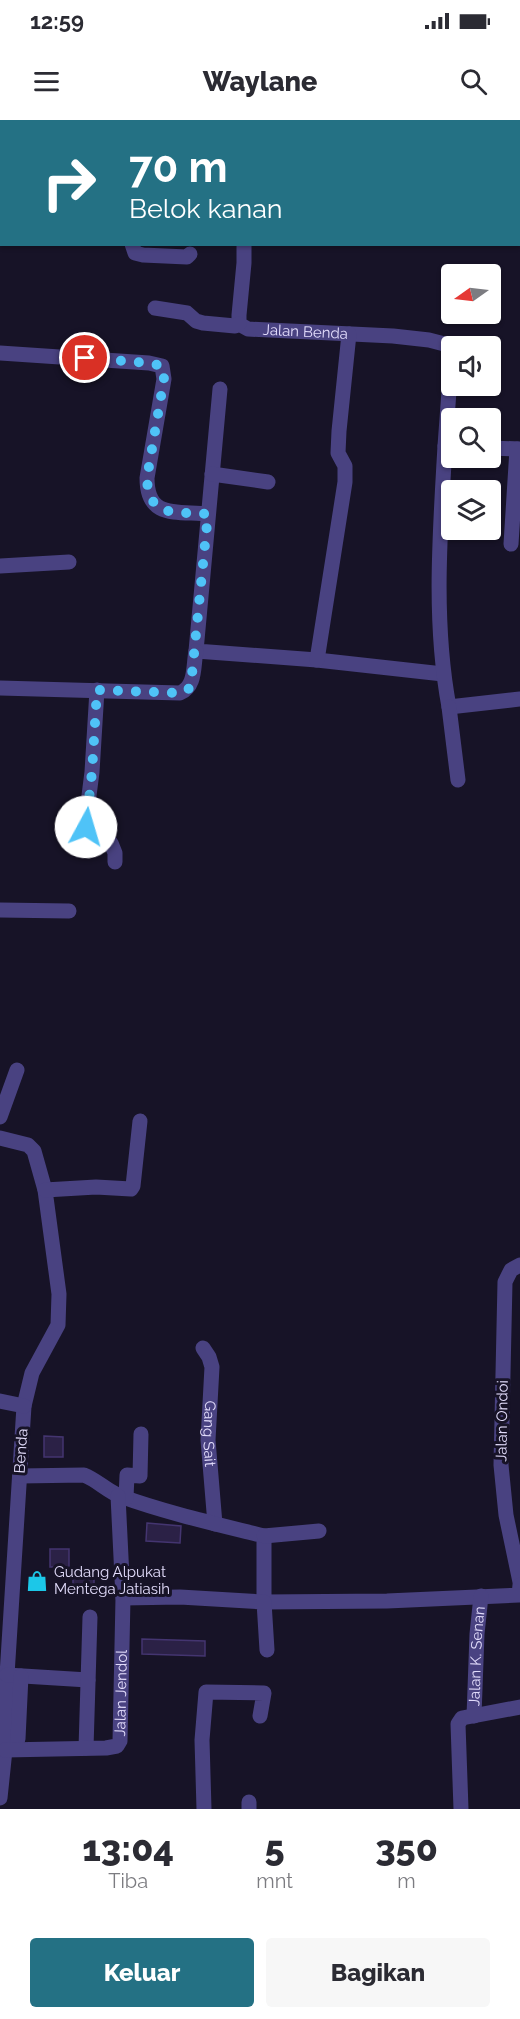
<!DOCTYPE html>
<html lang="id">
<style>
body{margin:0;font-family:Raleway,sans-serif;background:#f7f7f7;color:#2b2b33;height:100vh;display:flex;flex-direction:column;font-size:22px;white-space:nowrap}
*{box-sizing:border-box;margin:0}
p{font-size:20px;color:#7c7c81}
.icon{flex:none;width:33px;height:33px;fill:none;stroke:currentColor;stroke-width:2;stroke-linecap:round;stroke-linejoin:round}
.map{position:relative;height:1689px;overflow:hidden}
.sheet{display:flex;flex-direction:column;background:#fff;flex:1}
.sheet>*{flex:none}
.banner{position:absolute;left:0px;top:0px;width:520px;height:126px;box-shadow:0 2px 4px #0004;background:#247184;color:#fff;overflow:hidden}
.needle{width:39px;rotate:256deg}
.fabs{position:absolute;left:441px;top:144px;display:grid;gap:12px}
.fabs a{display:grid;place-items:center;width:60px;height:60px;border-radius:6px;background:#fff;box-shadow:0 2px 4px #0004;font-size:30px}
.pin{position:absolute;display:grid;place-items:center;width:51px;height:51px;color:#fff;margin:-26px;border:3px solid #fff;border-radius:50%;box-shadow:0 2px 6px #0007}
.me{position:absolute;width:66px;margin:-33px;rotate:6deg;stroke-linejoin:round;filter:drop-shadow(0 0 4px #0008)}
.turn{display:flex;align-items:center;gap:21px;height:126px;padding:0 30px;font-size:27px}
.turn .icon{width:78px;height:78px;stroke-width:2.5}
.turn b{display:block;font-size:42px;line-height:51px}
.eta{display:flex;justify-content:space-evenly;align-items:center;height:102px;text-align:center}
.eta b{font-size:36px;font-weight:800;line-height:42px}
.button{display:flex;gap:12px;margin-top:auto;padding:12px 30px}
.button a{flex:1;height:69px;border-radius:6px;background:#247184;color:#fff;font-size:24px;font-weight:800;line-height:69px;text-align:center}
.button a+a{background:#f7f7f7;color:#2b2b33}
.status{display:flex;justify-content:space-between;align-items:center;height:42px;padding:0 30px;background:#fff;direction:ltr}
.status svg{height:16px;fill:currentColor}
header{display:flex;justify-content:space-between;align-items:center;height:78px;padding:0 30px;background:#fff;font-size:27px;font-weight:800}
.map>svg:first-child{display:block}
.building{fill:#2b2146;stroke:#443570;stroke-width:1.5}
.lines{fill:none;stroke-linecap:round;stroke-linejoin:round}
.minor{stroke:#494281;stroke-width:15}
.route{stroke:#4fc3f7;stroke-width:10;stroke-dasharray:0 18}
.labels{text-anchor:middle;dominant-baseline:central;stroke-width:6;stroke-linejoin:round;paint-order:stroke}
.street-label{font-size:15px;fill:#e2dcfb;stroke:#171327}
.poi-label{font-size:15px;fill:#e2dcfb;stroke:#171327;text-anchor:start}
</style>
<div class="status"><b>12:59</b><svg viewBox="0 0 49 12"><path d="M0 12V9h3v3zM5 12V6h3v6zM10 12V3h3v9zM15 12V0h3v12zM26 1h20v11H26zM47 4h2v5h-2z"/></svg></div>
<header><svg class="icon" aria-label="menu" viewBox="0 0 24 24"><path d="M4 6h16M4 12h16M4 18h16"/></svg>Waylane<svg class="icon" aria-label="search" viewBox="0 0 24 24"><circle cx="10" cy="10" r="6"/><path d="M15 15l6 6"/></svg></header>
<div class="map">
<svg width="520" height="1689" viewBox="0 0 520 1689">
<rect width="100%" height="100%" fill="#171327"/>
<path class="building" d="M44,1316L63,1317V1337H44Z
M147,1403L181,1406L180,1423L146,1421Z
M50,1429H69V1447H50Z
M73,1458H94V1470H73Z
M142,1519L205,1521V1536L142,1534Z"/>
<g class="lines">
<g class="minor">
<path d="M485,0L486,2"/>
<path d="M246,2V0"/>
<path d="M519,13H520"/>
<path d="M0,88H2"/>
<path d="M132,124L135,133L143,135L187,137L190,134"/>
<path id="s1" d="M244,124V143L239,195V204L248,209L393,216L429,220L452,226"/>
<path d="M155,188L187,193L196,201L203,203L235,206L239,204"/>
<path d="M452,230L445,326L452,327"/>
<path d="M0,233L149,243L162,246L164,259L147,358C147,399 176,391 208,394"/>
<path d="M220,269L196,531L317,540L443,554"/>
<path d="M445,326C440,413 433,501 449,587L520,579"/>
<path d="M490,328L520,329"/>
<path d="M212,354L268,362"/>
<path d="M511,424L517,329"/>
<path d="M0,446L69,442"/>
<path d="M317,540L345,362V346L338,333L339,311L349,214"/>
<path d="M0,568L180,573C196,566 193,547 196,531"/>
<path d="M97,570L92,652L85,707L87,712L111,723L115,733V742"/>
<path d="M449,587L458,660"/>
<path d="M0,790L69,791"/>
<path d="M0,997L17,950"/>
<path d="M0,1018L28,1025L34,1031L45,1070L59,1174L58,1205L32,1253L24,1286L7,1555L5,1630L0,1678"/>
<path d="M45,1070L96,1067L131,1069L133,1066L140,1001"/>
<path d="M520,1145L511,1150L505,1162L501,1345L506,1395L520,1462"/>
<path id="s2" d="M203,1228L209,1237L212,1247L208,1320L215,1404"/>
<path d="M0,1281L24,1286"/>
<path d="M20,1356L84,1355C97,1360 107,1371 120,1376C167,1393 216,1404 264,1416V1482L387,1481L519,1475L520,1465"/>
<path d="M126,1378L127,1355L140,1356L141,1314"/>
<path d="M264,1416L319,1411"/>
<path d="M123,1478L180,1477L264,1482L267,1530"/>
<path d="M7,1555L88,1560"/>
<path id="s3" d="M474,1596L477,1514L481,1476"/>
<path d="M18,1619L21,1556"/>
<path d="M86,1628L90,1497"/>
<path id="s4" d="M5,1630L106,1628L117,1626L120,1621L123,1478L118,1376"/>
<path d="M204,1689L202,1620L206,1572L264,1573L260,1596"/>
<path d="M249,1689V1682"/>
<path d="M461,1689L458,1604L462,1598L520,1587"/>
</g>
</g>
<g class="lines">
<path class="route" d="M85,238L149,243L162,246L164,259L147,358C148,399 176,391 208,394L191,564L188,570L180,573L97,570L92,652L86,707"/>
</g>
<defs>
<symbol id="shop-bare" viewBox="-9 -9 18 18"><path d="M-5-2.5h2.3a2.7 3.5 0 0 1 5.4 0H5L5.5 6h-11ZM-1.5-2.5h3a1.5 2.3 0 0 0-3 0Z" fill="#1cc7e8" stroke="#171327" stroke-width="2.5" paint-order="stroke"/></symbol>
</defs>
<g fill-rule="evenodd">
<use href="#shop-bare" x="22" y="1446" width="30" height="30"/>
</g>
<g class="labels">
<g class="street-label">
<text stroke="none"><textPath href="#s1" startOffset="148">Jalan Benda</textPath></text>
<text transform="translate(502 1301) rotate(-89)">Jalan Ondoi</text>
<text stroke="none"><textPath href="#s2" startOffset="88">Gang Sait</textPath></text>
<text transform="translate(21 1331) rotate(-86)">Benda</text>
<text stroke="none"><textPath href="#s3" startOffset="60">Jalan K. Senan</textPath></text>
<text stroke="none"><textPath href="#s4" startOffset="166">Jalan Jendol</textPath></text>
</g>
<g class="poi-label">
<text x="54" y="1452">Gudang Alpukat<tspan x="54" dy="17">Mentega Jatiasih</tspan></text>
</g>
</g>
</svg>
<div class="fabs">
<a><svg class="needle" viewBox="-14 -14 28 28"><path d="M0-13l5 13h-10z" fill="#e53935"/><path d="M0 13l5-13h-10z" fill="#7c7c81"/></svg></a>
<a><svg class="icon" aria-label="sound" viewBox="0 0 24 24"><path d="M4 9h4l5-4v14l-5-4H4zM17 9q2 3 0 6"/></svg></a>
<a><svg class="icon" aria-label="search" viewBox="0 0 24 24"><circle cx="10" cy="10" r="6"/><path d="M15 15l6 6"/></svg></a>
<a><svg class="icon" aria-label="layers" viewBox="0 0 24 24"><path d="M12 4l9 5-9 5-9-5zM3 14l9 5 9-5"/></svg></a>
</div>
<div class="pin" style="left:85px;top:238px;background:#d93025"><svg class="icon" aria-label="arrive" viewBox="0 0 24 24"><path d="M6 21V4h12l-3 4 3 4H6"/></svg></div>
<svg class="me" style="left:86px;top:707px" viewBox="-20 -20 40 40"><circle r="19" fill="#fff"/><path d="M0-13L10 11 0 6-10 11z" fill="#4fc3f7"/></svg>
<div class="banner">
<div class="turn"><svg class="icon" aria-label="right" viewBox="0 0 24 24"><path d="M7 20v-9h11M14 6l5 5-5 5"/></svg><div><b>70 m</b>Belok kanan</div></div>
</div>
</div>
<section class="sheet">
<div class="eta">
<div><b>13:04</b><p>Tiba</p></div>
<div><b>5</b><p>mnt</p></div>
<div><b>350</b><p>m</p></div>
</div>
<div class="button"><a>Keluar</a><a>Bagikan</a></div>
</section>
